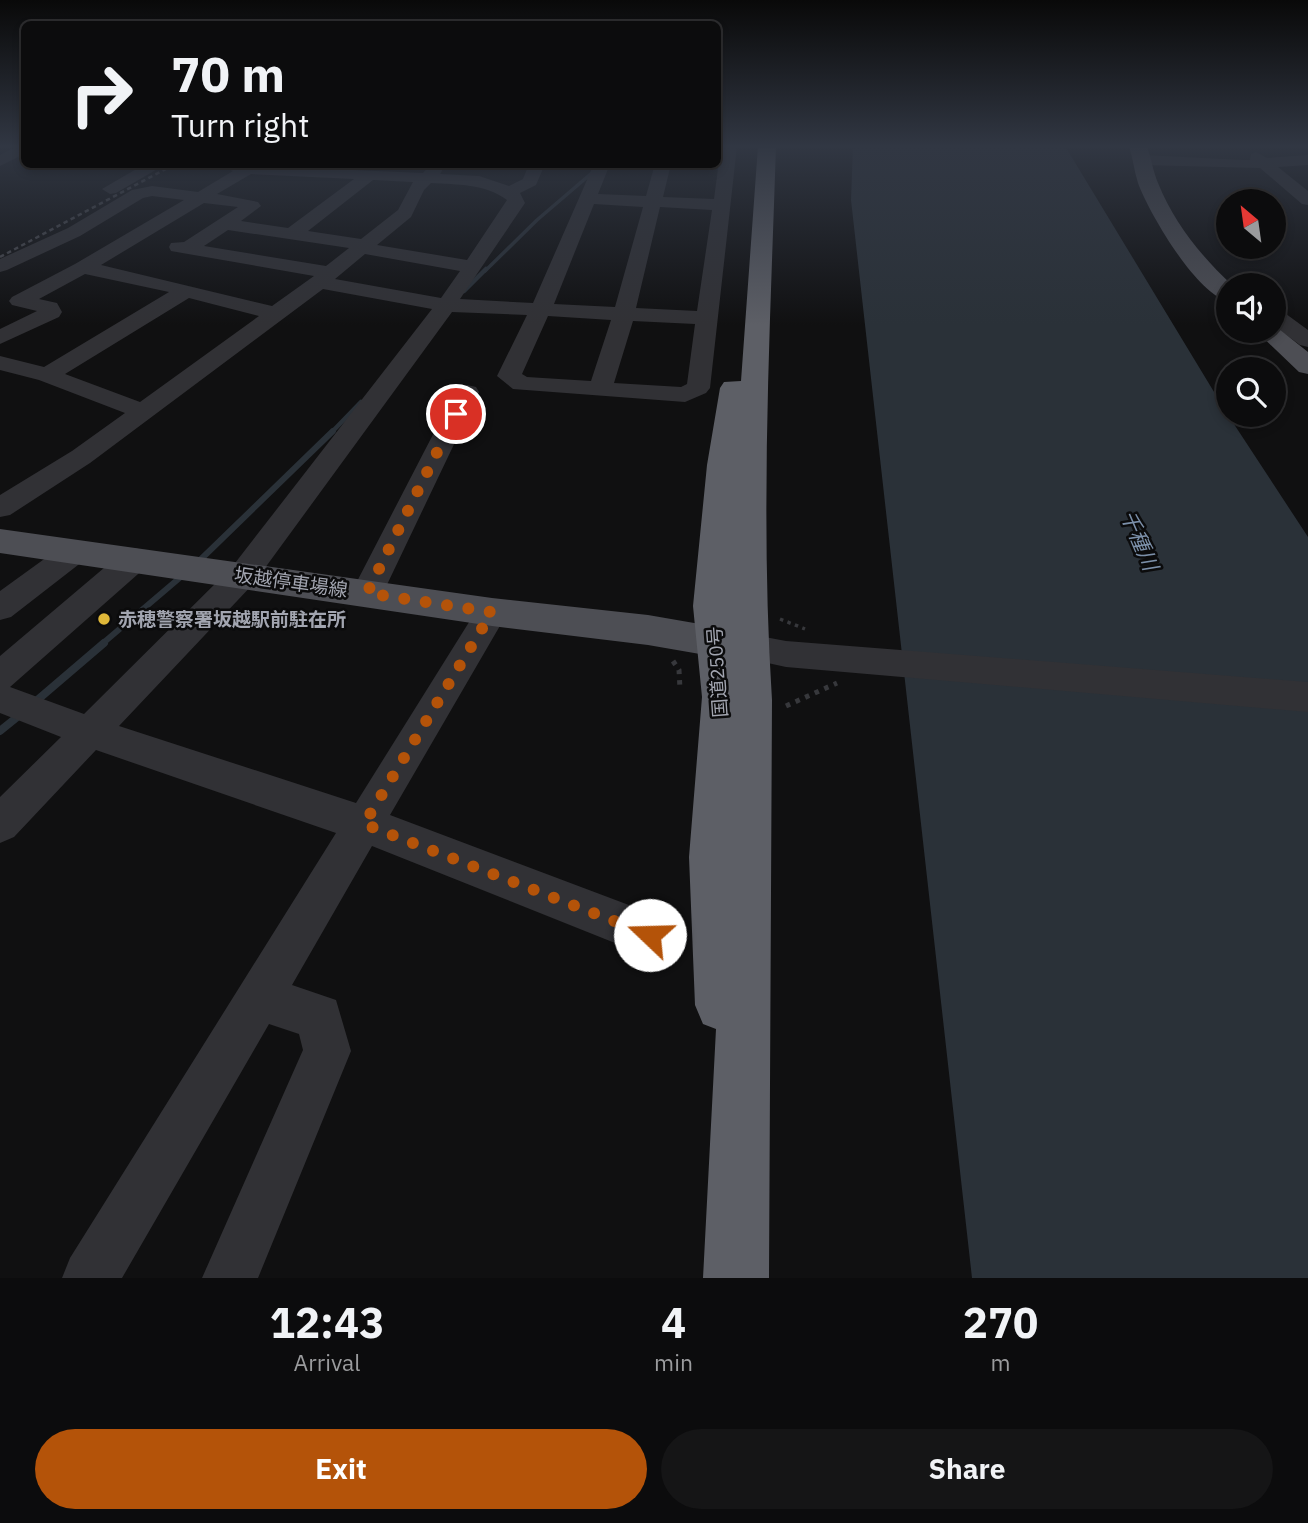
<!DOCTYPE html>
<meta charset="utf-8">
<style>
body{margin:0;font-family:"IBM Plex Sans","Noto Sans JP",sans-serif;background:#151516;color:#f1f3f6;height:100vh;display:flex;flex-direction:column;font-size:26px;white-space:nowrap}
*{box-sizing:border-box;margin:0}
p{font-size:23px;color:#9a9b9d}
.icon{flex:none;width:38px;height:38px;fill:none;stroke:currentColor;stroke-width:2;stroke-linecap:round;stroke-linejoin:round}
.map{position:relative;height:1278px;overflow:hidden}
.sheet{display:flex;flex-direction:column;background:#0c0c0d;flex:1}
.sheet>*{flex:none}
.hud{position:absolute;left:21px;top:21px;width:700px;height:147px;border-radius:10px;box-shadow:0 4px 10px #0003,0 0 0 2px #2c2c2e;background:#0c0c0d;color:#f1f3f6;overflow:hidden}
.needle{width:46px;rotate:331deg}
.tools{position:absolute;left:1216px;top:189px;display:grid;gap:14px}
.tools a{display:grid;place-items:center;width:70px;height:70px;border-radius:50%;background:#0c0c0d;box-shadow:0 4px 10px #0003,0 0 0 2px #2c2c2e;font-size:35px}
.pin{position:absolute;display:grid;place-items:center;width:60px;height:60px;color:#fff;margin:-30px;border:4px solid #fff;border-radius:50%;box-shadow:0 2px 7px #0007}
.me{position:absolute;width:77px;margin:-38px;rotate:291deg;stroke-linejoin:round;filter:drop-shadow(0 0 5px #0008)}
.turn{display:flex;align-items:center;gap:24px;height:147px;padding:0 35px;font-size:32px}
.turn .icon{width:91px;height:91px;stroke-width:2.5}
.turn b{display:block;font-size:49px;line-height:60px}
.eta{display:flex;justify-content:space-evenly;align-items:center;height:119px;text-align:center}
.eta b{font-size:42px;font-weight:800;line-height:49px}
.action{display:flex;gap:14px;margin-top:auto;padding:14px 35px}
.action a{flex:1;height:80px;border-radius:42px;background:#b45309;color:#fff;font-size:28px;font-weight:800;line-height:80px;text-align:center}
.action a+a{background:#151516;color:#f1f3f6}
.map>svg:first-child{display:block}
.water{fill:#2a3138}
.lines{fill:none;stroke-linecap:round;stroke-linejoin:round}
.stream-far3{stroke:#2a3138;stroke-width:3.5}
.stream-far2{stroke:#2a3138;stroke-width:4.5}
.stream-far1{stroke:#2a3138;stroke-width:6}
.stream{stroke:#2a3138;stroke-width:8}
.path-far1{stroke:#37383c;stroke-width:3.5;stroke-dasharray:3.5 4.5;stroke-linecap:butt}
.path{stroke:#37383c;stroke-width:5;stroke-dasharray:4.5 6;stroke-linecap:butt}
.minor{fill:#313135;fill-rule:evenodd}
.major{fill:#4d4e54;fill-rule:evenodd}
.highway{fill:#5d5f66;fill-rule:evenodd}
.rail{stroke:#4a4b50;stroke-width:2.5;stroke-dasharray:4.5 3.5;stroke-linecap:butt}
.route{stroke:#b45309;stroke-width:12;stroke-dasharray:0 21.6}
.poi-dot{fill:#dfb739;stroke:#0b0b0c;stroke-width:2.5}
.labels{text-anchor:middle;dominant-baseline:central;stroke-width:5;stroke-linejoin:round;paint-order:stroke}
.street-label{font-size:19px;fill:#a2a5b0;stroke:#0b0b0c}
.poi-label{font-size:19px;font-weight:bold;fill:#a2a5b0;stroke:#0b0b0c;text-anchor:start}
.water-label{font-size:21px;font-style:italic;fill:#7b8fa9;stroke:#0b0b0c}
</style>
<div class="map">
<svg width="1308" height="1278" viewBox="0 0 1308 1278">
<rect width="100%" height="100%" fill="#101011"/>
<path class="water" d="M853,146H1065L1228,415L1308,537V1278H972L851,200Z"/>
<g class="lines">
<path class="stream-far3" d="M485,271L537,220L593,172"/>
<path class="stream-far2" d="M464,291L486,269
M331,433L361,402"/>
<path class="stream-far1" d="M197,563L333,431
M102,644L183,575"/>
<path class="stream" d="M35,702L104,643
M0,731L21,714"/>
<path class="path-far1" d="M780,619L805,629"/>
<path class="path" d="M673,661L679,670L680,689
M786,706L837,683"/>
<path class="minor" d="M17,146H24V154L0,166V155Z
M721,146H737L710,388L706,393L685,402L513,389L497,376L527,315L452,312L254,583L119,726L356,803L481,603L492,600L503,603L508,612L390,815L666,919L672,935L666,951L650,957L372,846L292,985L336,1000L351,1051L258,1278H202L303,1050L299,1034L269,1024L122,1278H62L70,1258L336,833L96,750L14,837L0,843V797L61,737L0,713V656L124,551L135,548L146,551L150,559L146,567L10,687L84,714L232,567L432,309L323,289L90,463L10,515L0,517V495L72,451L125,413L39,380L0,370V356L44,367L169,292L85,274L39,299L57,303L62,312L59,317L0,344V329L37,311L12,305L9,301L12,297L75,264L184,200L152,196L143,198L80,236L7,270L0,272V259L68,228L132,190L152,186L198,192L233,171L215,164L423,173L431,164H446L440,174L479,176L509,186L523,179L529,164H545L536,185L520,193L525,203L460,299L533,303L594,164H610L598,194L646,196L655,164H671L663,197L714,199ZM251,174L354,179L288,228L241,221L261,206L258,202L217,194ZM373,180L413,182L398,210L361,239L308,231ZM431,183C458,185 484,183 507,200L467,260L377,245L411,217L424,190ZM204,203L238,207L184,242L171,243L169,247L171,251L314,276L272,306L101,265ZM594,204L643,207L615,307L554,304ZM660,207L712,210L697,311L636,308ZM228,230L349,248L326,266L204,246ZM365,254L460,271L441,298L335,279ZM189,298L259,316L140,402L65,374ZM548,316L611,320L591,381L527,377L522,374ZM633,321L695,324L687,384L681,387L614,383Z
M1256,152L1267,158L1308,155V165L1278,167L1308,191V205L1302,204L1260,168L1143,165L1135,160L1143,155L1243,160H1250L1251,154Z
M145,164H166L116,193L110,194L102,189Z
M1274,310L1282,311L1308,330V347L1300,345L1274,326Z
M467,385L476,387L479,392L383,593L378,601L367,605L356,601L351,593L455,392L458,387Z
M76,540L87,544L91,551L87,558L11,617L0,620V591L65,544Z
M748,634L786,641L1308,682V712L786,667L736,656L731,647L736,638Z"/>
<path class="major" d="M1129,146H1147C1151,158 1153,171 1158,183C1174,223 1201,256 1232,285H1228V301C1197,295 1149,213 1138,183C1134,171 1133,158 1129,146Z
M1274,325L1308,352V374L1299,372L1256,331H1274Z
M0,529L492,598L648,615L746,632L760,636L765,647L760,658L746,662L648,645L492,626L0,553Z"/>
<path class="highway" d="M758,146H776C770,330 760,516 772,700L769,1278H703L716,1029L703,1024L695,1005L689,857L702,697L693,606L707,465L720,388L724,382L741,381Z"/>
<path class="rail" d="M0,257L175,164"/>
</g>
<linearGradient id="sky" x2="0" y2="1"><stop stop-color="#090909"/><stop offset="0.45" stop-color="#313743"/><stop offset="1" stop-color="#313743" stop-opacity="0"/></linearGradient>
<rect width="1308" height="325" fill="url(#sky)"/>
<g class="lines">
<path class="route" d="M456,414L367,593L492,612L364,824L650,935"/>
</g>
<circle class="poi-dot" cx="104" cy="619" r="7"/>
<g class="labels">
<g class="street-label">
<text transform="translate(291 582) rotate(8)">坂越停車場線</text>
<text transform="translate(717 672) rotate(-94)">国道250号</text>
</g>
<g class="poi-label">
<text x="118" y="619">赤穂警察署坂越駅前駐在所</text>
</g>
<g class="water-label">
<text transform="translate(1140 540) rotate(67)">千種川</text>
</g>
</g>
</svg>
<div class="tools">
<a><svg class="needle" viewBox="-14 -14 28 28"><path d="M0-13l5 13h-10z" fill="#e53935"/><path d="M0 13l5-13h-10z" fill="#9a9b9d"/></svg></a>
<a><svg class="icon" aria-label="sound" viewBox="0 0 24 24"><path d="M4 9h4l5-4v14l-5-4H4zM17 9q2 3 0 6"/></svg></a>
<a><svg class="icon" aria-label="search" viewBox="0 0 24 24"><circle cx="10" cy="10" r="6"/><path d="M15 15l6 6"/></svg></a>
</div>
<div class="pin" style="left:456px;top:414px;background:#d93025"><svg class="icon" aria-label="arrive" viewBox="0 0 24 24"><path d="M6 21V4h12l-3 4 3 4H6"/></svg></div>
<svg class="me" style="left:650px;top:935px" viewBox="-20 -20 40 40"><circle r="19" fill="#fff"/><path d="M0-13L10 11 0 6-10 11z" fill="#b45309"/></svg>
<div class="hud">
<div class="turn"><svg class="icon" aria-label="right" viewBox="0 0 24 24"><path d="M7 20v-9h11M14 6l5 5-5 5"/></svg><div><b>70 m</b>Turn right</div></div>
</div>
</div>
<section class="sheet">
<div class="eta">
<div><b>12:43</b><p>Arrival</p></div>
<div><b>4</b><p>min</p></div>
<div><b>270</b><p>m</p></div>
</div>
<div class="action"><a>Exit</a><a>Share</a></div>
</section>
